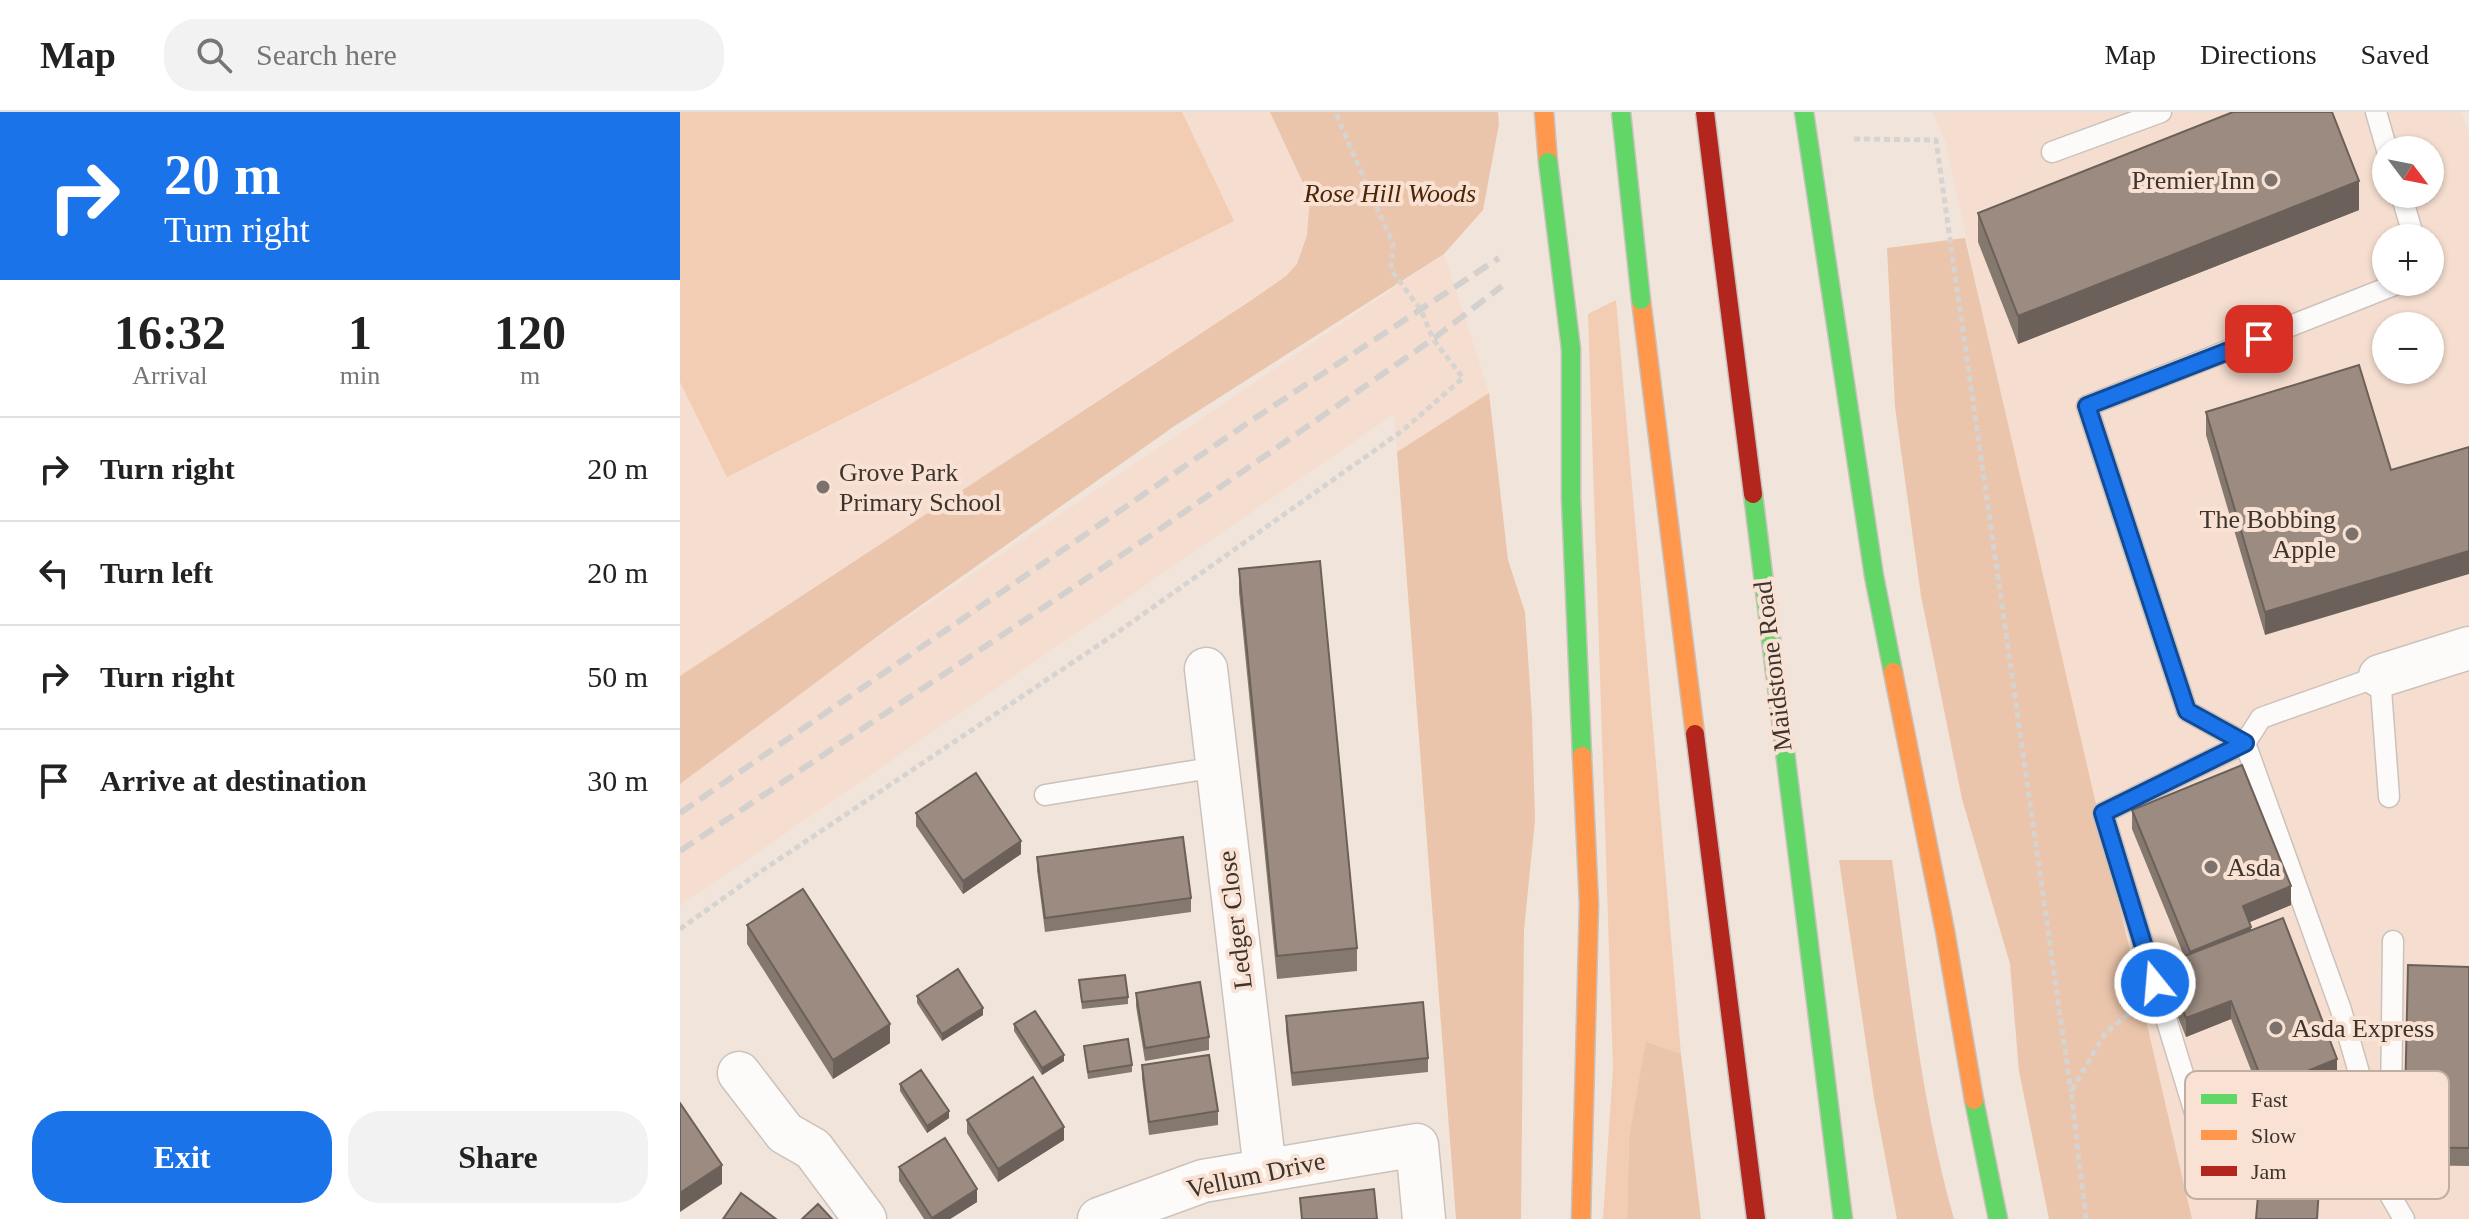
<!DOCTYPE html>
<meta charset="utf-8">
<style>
body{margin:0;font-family:"Times New Roman",serif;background:#f2f2f2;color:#222;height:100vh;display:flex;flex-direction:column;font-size:30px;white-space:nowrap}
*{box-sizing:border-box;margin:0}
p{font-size:26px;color:#767676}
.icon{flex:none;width:44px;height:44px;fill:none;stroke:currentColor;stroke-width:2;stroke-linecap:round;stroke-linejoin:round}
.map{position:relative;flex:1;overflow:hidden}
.details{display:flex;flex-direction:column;background:#fff;width:680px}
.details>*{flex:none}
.banner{background:#1a73e8;color:#fff;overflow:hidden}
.needle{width:52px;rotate:122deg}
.fabs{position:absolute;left:1692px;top:24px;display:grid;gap:16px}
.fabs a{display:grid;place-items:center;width:72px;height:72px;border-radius:50%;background:#fff;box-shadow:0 2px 6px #0004;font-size:40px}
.pin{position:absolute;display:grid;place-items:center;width:68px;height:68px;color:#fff;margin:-34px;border-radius:16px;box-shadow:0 4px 12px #0006}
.me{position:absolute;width:88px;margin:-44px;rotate:343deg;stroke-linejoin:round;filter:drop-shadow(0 0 6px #0008)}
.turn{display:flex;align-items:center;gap:28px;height:168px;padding:0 32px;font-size:36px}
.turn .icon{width:104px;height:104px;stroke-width:2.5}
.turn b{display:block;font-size:56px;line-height:68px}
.eta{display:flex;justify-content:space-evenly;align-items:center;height:136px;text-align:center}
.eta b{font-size:48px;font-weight:700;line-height:56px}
.button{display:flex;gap:16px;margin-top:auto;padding:16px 32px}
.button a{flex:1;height:92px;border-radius:32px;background:#1a73e8;color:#fff;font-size:32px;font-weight:700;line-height:92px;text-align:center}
.button a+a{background:#f2f2f2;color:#222}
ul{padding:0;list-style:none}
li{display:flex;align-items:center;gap:24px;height:104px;padding:0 32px;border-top:2px solid #e0e0e0}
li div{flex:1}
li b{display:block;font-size:30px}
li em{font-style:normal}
header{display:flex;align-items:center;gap:48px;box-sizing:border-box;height:112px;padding:0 40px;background:#fff;border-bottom:2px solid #e0e0e0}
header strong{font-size:38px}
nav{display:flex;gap:44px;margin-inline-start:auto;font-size:28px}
.search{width:560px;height:72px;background:#f2f2f2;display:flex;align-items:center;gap:20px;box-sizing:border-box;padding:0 28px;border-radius:32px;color:#767676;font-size:30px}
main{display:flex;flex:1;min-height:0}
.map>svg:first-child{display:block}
.built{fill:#f5decf;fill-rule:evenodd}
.green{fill:#f2ccb3}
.forest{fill:#eac5ab}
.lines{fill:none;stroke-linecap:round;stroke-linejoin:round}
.lane-casing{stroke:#ccc2bb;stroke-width:23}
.street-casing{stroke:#ccc2bb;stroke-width:45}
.fast-casing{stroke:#c8c1bd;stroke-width:21}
.slow-casing{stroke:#c8c1bd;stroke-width:21}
.jam-casing{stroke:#c8c1bd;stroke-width:21}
.path{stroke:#d7d3d0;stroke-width:5;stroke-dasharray:6 4;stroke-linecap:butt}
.lane{stroke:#fdfbfa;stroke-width:20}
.street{stroke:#fdfbfa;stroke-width:42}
.fast{stroke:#63d668;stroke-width:18}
.slow{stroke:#ff974d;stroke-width:18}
.jam{stroke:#b3261e;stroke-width:18}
.rail{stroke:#d4d0cd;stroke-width:6;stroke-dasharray:16 8;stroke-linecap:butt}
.fast-bridge-casing{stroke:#c8c1bd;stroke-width:21;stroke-linecap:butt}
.jam-bridge-casing{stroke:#c8c1bd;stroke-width:21;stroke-linecap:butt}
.fast-bridge{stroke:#63d668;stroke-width:18}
.jam-bridge{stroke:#b3261e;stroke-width:18}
.wall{fill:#85786e}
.shaded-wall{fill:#6c615a}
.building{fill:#9b8b80;stroke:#6c615a;stroke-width:2}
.route-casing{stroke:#114b97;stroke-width:20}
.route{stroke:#1a73e8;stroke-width:14}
.poi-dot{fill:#7c726b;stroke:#f9e2d3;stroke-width:3}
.labels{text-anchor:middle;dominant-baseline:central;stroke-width:8;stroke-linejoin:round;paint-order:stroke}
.poi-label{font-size:26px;fill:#3d342e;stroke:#f9e2d3;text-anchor:start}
.park-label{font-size:26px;font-style:italic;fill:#4b2506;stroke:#f9e2d3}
.street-label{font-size:26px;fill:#3d342e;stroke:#f9e2d3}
.key{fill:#f9e2d3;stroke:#c1aea2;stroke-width:2}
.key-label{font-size:22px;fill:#3d342e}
</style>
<header>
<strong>Map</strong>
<div class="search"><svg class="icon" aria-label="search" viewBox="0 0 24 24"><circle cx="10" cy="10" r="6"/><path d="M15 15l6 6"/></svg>Search here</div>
<nav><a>Map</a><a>Directions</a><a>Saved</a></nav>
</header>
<main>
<section class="details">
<div class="banner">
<div class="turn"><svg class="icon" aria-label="right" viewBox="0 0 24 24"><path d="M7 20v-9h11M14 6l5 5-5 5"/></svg><div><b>20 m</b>Turn right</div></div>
</div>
<div class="eta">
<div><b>16:32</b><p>Arrival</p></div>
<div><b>1</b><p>min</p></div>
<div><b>120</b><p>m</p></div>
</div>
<ul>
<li><svg class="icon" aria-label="right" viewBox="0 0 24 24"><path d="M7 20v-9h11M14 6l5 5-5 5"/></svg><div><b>Turn right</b></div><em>20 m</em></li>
<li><svg class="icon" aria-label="left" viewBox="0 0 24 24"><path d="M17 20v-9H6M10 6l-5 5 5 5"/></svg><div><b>Turn left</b></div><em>20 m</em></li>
<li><svg class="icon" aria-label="right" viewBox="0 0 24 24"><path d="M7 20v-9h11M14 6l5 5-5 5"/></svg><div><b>Turn right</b></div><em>50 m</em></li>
<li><svg class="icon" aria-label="arrive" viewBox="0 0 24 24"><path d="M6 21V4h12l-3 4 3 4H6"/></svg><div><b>Arrive at destination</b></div><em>30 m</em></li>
</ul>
<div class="button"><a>Exit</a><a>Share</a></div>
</section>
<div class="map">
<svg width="1789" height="1107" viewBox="0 0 1789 1107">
<rect width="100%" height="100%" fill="#f1e4db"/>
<path class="built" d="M0,0H590L630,86L627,123L617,152L606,164L0,564Z
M1252,0H1781L1789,22V1107H1511L1470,971L1265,28ZM1706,38H1750V82H1706ZM1706,126H1750V170H1706ZM1706,214H1750V258H1706Z
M764,142L809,281L717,340L714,302L0,794V660Z"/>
<path class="green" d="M0,0H502L554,109L47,365L0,270Z
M936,188L1001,942L967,929L949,1025L947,1107H923L933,956L908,202Z"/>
<path class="forest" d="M590,0H818L819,12L803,98L764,142L493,315L206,518L0,672V564L573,187L606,164L617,152L627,123L630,86Z
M1285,126L1512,1107H1369L1339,959L1330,852L1282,687L1241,484L1215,295L1207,136Z
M809,281L828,448L845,500L852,605L855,708L844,818L841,1107H776L717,340Z
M1159,748H1212C1229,867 1241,991 1274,1107H1217L1194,986Z
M966,929L1001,942L1021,1107H947L949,1025Z"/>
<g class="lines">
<defs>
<path id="lane" d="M1696,0L1707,38
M1372,40L1481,0
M1721,82L1734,126
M1565,631L1661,898L1688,992L1624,1049L1527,1040L1423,701Z
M365,683L537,655
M1709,685L1700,564L1581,606L1565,631L1507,599L1407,294L1722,170
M1713,829L1710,1083L1724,1107"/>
<path id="street" d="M526,557L585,1058
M1700,564L1789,536
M59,961L105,1021L133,1037L185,1107
M419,1107L523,1069L737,1033L744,1107"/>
<path id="fast" d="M1124,0L1194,464L1213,560
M891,237V387L902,644
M1073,382L1163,1107
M1294,988L1318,1107"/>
<path id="slow" d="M864,0L868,50
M961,188L1015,622
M1213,560L1265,819L1294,988
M901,1107L909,792L902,644"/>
<path id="jam" d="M1041,130L1073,382
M1015,622L1076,1107"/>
</defs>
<use href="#lane" class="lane-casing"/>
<use href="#street" class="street-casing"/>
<use href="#fast" class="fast-casing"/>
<use href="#slow" class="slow-casing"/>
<use href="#jam" class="jam-casing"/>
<path class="path" d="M1174,27L1256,28L1391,980
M0,817L80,760L435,522L722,319L783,266L753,227L741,198L711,158L713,132L655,0
M1406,1107L1391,980L1425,921L1449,902"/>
<use href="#lane" class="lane"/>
<use href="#street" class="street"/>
<use href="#fast" class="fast"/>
<use href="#slow" class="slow"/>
<use href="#jam" class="jam"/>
<path class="rail" d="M0,701L569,310L819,146
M0,739L467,426L753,227L822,174"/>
<defs>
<path id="fast-bridge" d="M941,0L961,188
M868,50L891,237"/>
<path id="jam-bridge" d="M1025,0L1041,130"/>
</defs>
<use href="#fast-bridge" class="fast-bridge-casing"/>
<use href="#jam-bridge" class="jam-bridge-casing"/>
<use href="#fast-bridge" class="fast-bridge"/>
<use href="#jam-bridge" class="jam-bridge"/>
</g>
<path class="wall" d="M1679,98L1338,232L1298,130V101Z
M1526,300L1711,358L1585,523L1526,323Z
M559,457L677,836V859L597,867L559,480Z
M1452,698L1611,793L1569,810L1571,818L1657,966L1585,994L1551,907L1506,925L1484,871V852L1504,844L1452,717Z
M236,701L341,742L283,782L236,714Z
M357,745L511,786V800L365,820L357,758Z
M67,813L210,931L153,967L67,832Z
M1728,853L1789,855V1054L1724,1053Z
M399,868L448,885V892L402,897Z
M456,881L529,925V938L465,949L456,894Z
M237,884L303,903L262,929L237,891Z
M606,904L748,946V960L612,974L606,918Z
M334,912L384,949L362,963L334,919Z
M404,934L452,953V960L408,967Z
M462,953L538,999V1013L469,1023L462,966Z
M220,972L269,1006L247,1021L220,979Z
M287,1008L384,1028L318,1070L287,1021Z
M219,1055L297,1090L270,1107H244L219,1069Z"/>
<path class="shaded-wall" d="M1679,69V98L1338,232V204Z
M1789,439V462L1585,523V500Z
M341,729V742L283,782V769Z
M1611,774V793L1563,813V794Z
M1571,815V833L1510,858V840Z
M1551,889V907L1506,925V906Z
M303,896V903L262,929V922Z
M210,912V931L153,967V948Z
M384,943V949L362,963V956Z
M1657,947V966L1585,994V976Z
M269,999V1006L247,1021V1014Z
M384,1015V1028L318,1070V1057Z
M42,1053V1072L0,1100V1081Z
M297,1077V1090L270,1107H252V1106Z"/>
<path class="building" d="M1553,0H1652L1679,69L1338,204L1298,101Z
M1679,253L1711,358L1789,335V439L1585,500L1526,300Z
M640,449L677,836L597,844L559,457Z
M1562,653L1611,774L1563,794L1571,815L1510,840L1452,698Z
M296,661L341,729L283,769L236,701Z
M503,725L511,786L365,806L357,745Z
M123,777L210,912L153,948L67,813Z
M1603,806L1657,947L1585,976L1551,889L1506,906L1484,852Z
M1728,853L1789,855V1036L1724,1035Z
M278,857L303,896L262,922L237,884Z
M445,863L448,885L402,890L399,868Z
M520,870L529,925L465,936L456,881Z
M743,890L748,946L612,961L606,904Z
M355,899L384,943L362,956L334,912Z
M448,927L452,953L408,960L404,934Z
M529,943L538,999L469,1010L462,953Z
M241,958L269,999L247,1014L220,972Z
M353,965L384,1015L318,1057L287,1008Z
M0,991L42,1053L0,1081Z
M265,1026L297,1077L252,1106L219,1055Z
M1579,1072L1639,1076L1637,1107H1576Z
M694,1077L697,1107H622L620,1086Z
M61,1081L96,1107H43Z
M138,1092L152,1107H122Z"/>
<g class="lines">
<defs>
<path id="route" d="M1475,871L1423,701L1565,631L1507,599L1407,294L1579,227"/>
</defs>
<use href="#route" class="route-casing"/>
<use href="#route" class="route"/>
</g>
<g class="poi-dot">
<circle cx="1591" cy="68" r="8"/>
<circle cx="143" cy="375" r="8"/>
<circle cx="1672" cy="422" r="8"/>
<circle cx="1531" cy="755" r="8"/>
<circle cx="1596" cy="916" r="8"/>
</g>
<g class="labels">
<g class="poi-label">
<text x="1575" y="68" text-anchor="end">Premier Inn</text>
<text x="159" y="360">Grove Park<tspan x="159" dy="30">Primary School</tspan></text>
<text x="1656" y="407" text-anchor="end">The Bobbing<tspan x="1656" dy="30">Apple</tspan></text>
<text x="1547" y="755">Asda</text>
<text x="1612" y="916">Asda Express</text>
</g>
<g class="park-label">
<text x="710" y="81">Rose Hill Woods</text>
</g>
<g class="street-label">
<text transform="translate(1093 554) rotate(-97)">Maidstone Road</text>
<text transform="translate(555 808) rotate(-97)">Ledger Close</text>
<text transform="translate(576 1063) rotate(-12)">Vellum Drive</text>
</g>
</g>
<rect x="1505" y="959" width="264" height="128" rx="12" class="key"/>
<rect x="1521" y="982" width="36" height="10" fill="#63d668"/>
<rect x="1521" y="1018" width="36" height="10" fill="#ff974d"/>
<rect x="1521" y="1054" width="36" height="10" fill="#b3261e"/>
<g class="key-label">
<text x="1571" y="995">Fast</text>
<text x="1571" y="1031">Slow</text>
<text x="1571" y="1067">Jam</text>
</g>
</svg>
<div class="fabs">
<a><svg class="needle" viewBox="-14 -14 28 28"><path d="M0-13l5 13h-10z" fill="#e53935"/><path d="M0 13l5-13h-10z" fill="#767676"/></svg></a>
<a>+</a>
<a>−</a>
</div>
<div class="pin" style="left:1579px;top:227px;background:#d93025"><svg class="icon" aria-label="arrive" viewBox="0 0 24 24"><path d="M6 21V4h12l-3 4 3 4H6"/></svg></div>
<svg class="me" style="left:1475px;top:871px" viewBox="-20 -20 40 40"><circle r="17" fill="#1a73e8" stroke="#fff" stroke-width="3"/><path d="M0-11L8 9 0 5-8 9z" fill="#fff"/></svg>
</div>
</main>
